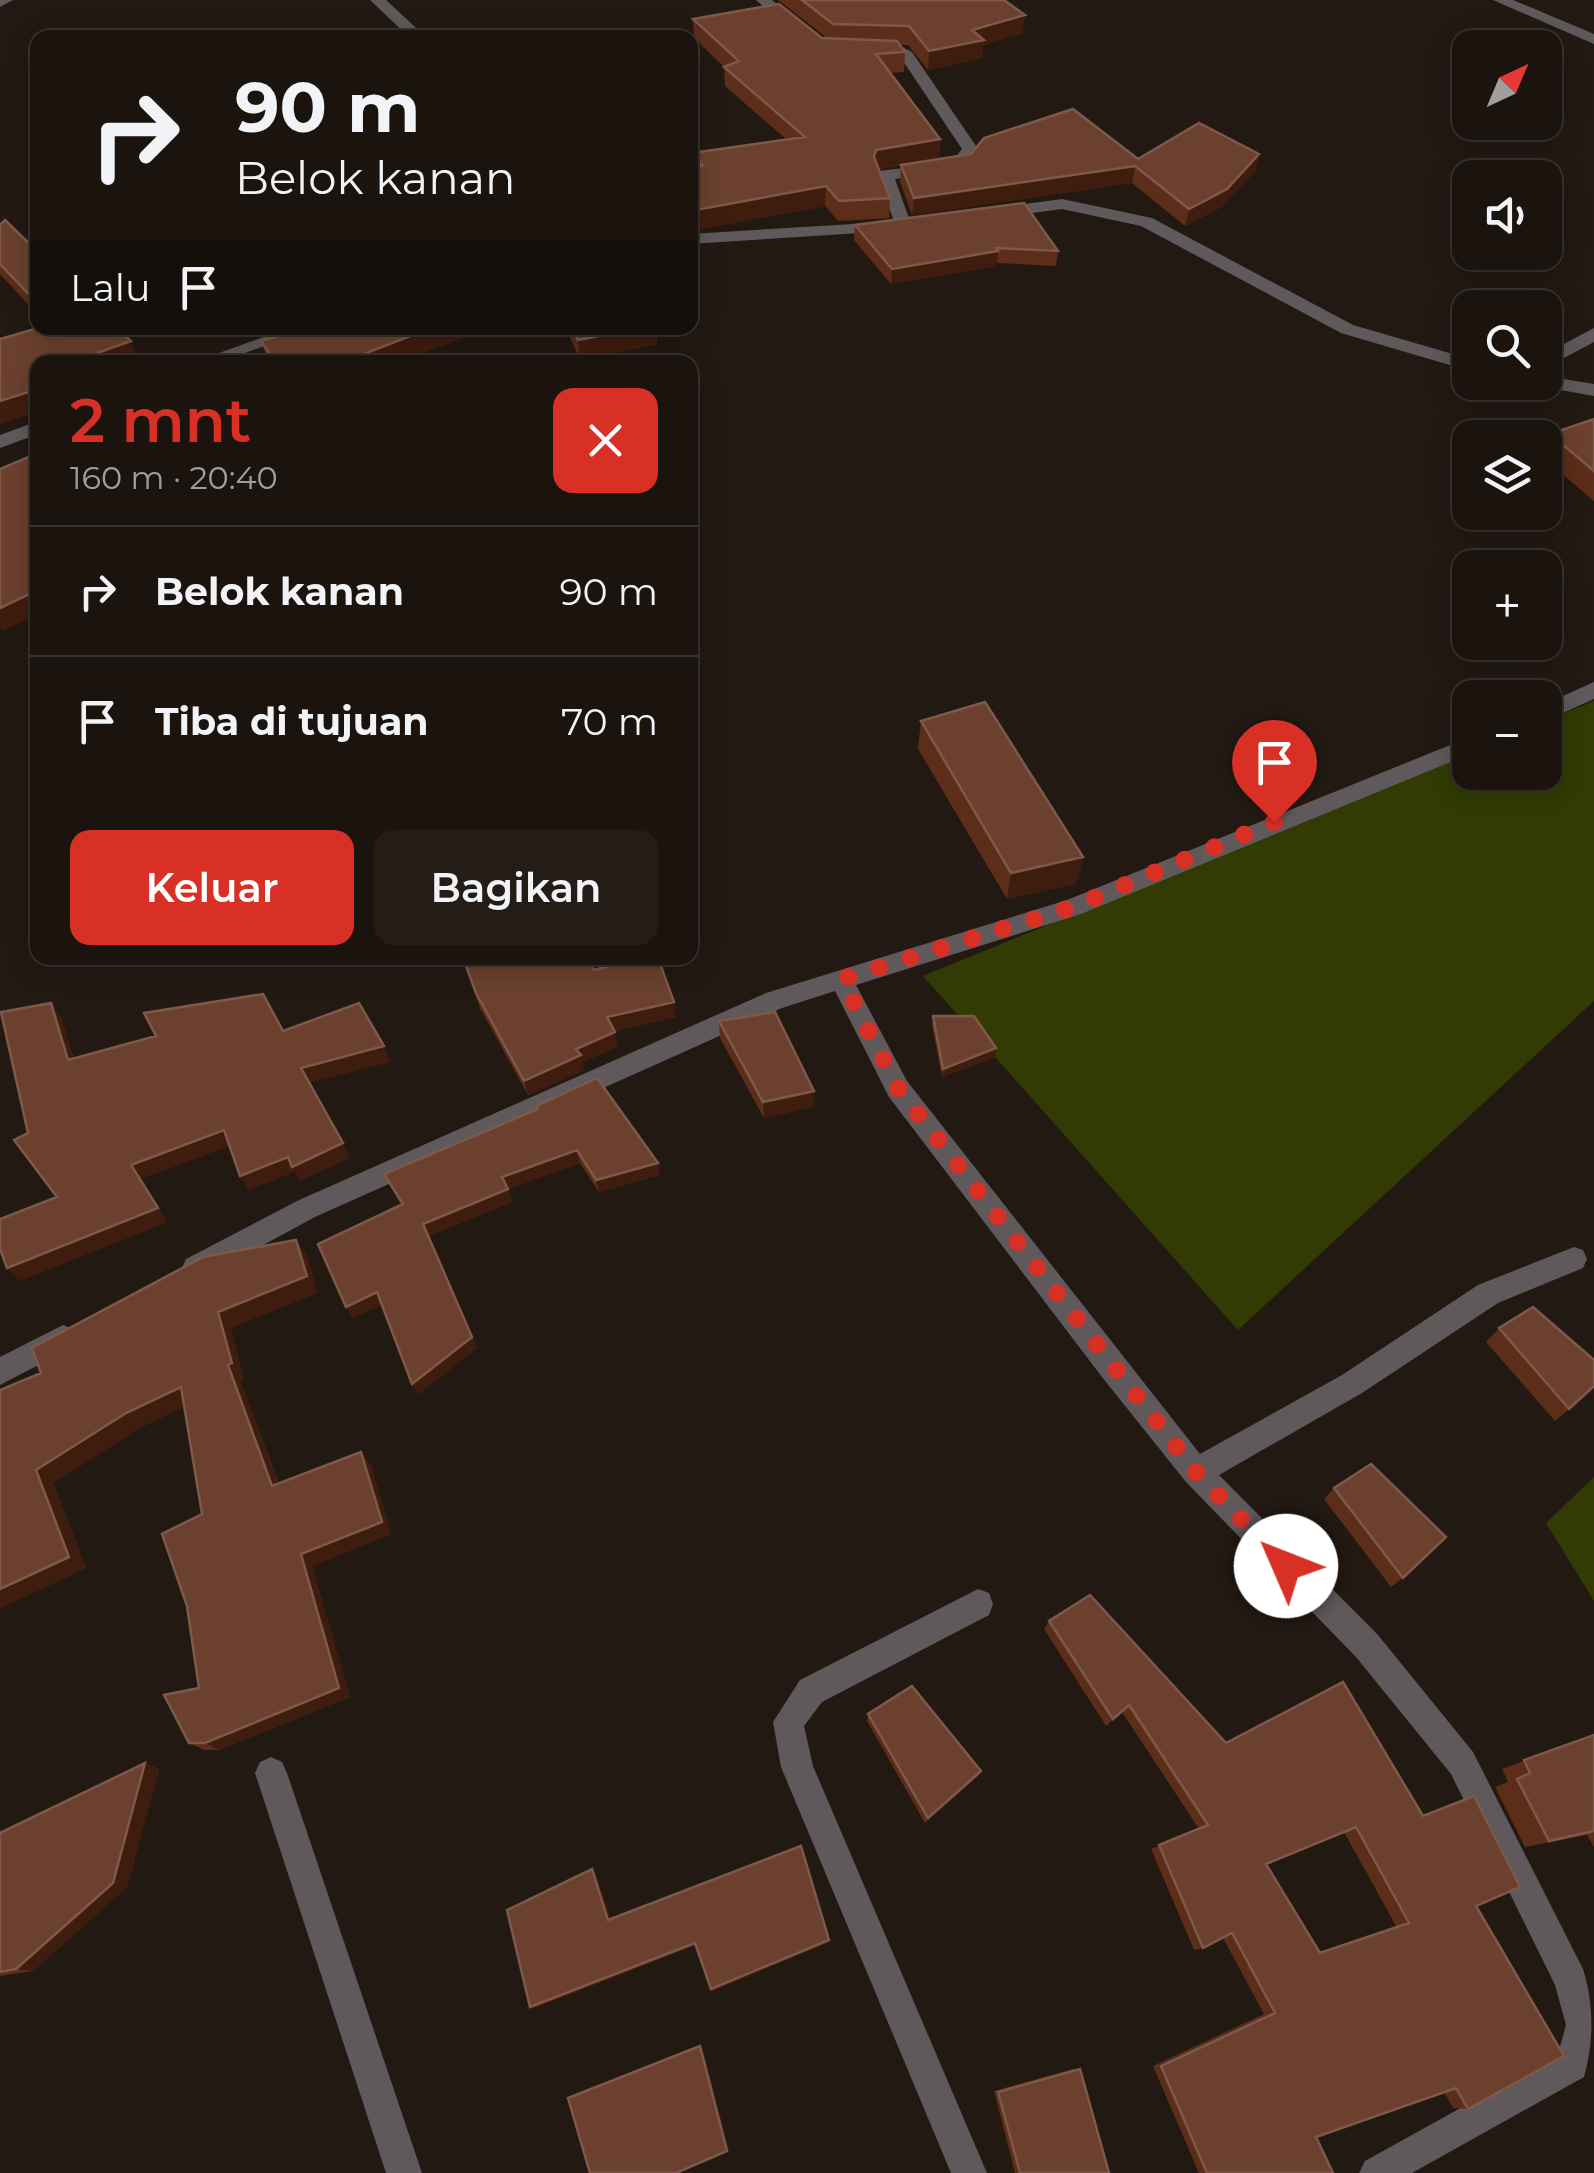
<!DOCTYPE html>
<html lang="id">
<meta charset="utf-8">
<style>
body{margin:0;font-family:Montserrat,sans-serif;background:#231c17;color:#f1f3f6;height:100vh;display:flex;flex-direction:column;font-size:38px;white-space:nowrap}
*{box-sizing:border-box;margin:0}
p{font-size:32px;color:#9f9e9e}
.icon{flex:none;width:55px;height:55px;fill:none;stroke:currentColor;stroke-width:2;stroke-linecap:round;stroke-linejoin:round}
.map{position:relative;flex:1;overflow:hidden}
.panel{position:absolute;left:30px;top:355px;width:668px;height:610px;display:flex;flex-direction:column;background:#1a130e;border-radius:20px;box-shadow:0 5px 25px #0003,0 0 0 2px #38322e}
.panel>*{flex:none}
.top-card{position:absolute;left:30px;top:30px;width:668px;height:305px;border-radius:20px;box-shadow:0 5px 25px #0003,0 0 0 2px #38322e;background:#1a130e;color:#f1f3f6;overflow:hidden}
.needle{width:65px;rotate:44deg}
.fabs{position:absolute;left:1452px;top:30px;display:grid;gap:20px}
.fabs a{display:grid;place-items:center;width:110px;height:110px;border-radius:20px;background:#1a130e;box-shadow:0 5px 25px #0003,0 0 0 2px #38322e;font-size:50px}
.pin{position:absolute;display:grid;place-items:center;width:85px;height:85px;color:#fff;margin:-102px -42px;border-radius:50% 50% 50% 0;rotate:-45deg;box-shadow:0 0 10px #0007}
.pin .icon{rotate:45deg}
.me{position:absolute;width:110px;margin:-55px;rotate:314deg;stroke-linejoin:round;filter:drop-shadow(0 0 8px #0008)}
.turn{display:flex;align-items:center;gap:35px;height:210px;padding:0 40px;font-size:45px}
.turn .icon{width:130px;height:130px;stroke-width:2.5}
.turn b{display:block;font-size:70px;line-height:85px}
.then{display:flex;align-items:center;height:95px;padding:0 40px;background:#0003;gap:20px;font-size:38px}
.round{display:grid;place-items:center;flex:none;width:105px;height:105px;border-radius:20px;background:#231c17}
.summary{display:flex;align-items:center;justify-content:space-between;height:170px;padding:0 40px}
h1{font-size:60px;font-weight:600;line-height:75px;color:#d93025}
.cta{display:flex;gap:20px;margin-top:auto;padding:20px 40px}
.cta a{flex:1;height:115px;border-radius:20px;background:#d93025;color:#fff;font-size:40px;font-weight:600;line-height:115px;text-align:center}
.cta a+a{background:#231c17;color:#f1f3f6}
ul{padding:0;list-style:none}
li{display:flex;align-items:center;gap:30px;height:130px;padding:0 40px;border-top:2px solid #38322e}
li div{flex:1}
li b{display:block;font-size:38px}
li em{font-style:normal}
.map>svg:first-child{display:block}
.green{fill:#313b03}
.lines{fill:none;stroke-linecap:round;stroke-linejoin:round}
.minor{fill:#60595b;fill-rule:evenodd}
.wall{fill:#5c2d19;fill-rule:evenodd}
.shaded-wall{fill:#3f1d0e}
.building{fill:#6b402e;stroke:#7e5949;stroke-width:2.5;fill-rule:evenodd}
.route{stroke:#d93025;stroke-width:18;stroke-dasharray:0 32.4}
</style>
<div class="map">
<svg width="1594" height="2173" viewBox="0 0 1594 2173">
<rect width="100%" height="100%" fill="#221913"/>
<path class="green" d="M1594,701V1001L1238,1330L923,976L1470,752V772H1545V721Z
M1594,1477V1601L1546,1523Z"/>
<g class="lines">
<path class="minor" d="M0,0H13L0,7Z
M370,0H386L427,38H410Z
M756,0H772L804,28L791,31Z
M1493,0H1513L1594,34V44Z
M898,45L912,52L978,149C969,180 921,175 895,179L911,224L903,229L895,224L877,175L879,171L952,162L962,149L901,58L865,49L873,44Z
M1062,199L1152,218L1353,325L1470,359V371L1341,333L1141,226L1062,209L995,218L987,213L995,208Z
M886,222L892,223V231L690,244V234Z
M289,328H315L220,362H194Z
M1594,328V342L1545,368V354Z
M1545,376L1594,384V396L1538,386L1536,382H1545Z
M38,421V434L0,448V435Z
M1594,682V699L1545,721V704Z
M1470,737V754L1081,914L856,985L907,1081L1200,1454L1342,1375L1478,1285L1574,1247L1583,1250L1587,1259L1583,1268L1498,1303L1362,1393L1219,1475L1378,1635L1473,1752L1583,1969C1594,2004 1594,2042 1584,2077L1412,2173H1359L1365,2161L1558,2054L1566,2025L1555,1985L1451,1774L1356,1657L1186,1482L1102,1377L889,1097L835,991L782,1008L315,1217L204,1277L195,1280L186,1277L182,1268L186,1259L297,1201L766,993L1067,900Z
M63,1325L73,1329L77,1338L73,1347L0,1385V1357Z
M978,1589L989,1593L993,1604L989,1615L822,1702L804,1726L813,1766L987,2173H951L781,1767L773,1722L800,1680Z
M271,1757L282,1762L287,1773L422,2173H386L255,1773L260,1762Z"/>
</g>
<path class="wall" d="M778,0H1004L1023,33L983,45L982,58L928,70L908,45H900L905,52L904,72L890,73L940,139L939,159L879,169L890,198L889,218L838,221L825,206L690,231V167H693L692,153L786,139L725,86L724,67L694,38L693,19L827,38Z
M1259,154L1255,171L1223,206L1185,226L1132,183L912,215L900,182L901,165L1138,159Z
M0,225L38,252V315L0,274Z
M855,225L1058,251L1056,266L997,263V266L891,284L854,240Z
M250,328H487L400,362H268L261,341L268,339L266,332L258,335Z
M566,328H656L657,344L580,360Z
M1594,419V501L1545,459V444L1550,434Z
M921,721L1083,857L1076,884L1007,899L918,749Z
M462,958H586L594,970L676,1017L614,1031L617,1047L582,1062L584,1070L528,1095L480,1008Z
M933,1016L995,1057L942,1077L932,1025Z
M719,1021L814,1091L813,1107L764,1118L720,1038Z
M537,1110L660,1175L599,1192L580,1163L508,1189L512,1202L428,1236L477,1348L418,1394L412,1384L382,1304L353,1318L346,1307L401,1205L384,1174Z
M307,1256L317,1293L230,1328L244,1378L240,1380L279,1484L361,1452L371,1466L391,1534L312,1566L350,1697L219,1750H204L189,1743L199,1688L202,1514L184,1407L141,1427L53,1483L86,1568L0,1608L41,1373Z
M1499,1328L1569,1409L1555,1421L1486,1342Z
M1334,1488L1403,1578L1391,1587L1324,1499Z
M1049,1621L1226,1743L1476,1906L1468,2109L1453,2108L1444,2092L1316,2137L1333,2173H1199L1153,2066L1264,2014L1223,1938L1203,1948L1194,1950L1151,1849L1199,1829L1122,1712L1106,1726L1044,1629ZM1344,1832L1396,1926L1319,1952L1266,1864Z
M868,1714L977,1777L925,1823L867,1721Z
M1594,1735V1847L1587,1835L1525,1847L1495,1787L1508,1782L1502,1769Z
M145,1763L159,1769L127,1887L33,1971L0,1976V1833Z
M1073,2069H1080L1109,2173H1015L994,2091Z"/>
<path class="shaded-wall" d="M1025,15L1023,33L983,45L982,58L928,70L929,51L972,30Z
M940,139L939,159L876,169L874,157L876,150Z
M1259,154L1255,171L1223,206L1185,226L1189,209Z
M1135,166L1132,183L912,215L914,198Z
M826,186L825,206L690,231V211Z
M998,251L997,266L891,284L892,269Z
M698,275L699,295L690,297V277Z
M255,328H265L266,332L258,335Z
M431,328H487L400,362H343Z
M639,328H656L657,344L580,360L578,340Z
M131,341L138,361L135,362H72Z
M38,389V412L0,424V401Z
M38,590V614L2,631L0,628V608Z
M1083,857L1076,884L1007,899L1011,873Z
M674,1002L676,1017L609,1032L607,1017Z
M51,1003L62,1019L79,1075L68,1060Z
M615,1032L617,1047L582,1062L584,1070L528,1095L524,1081L576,1049Z
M384,1046L390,1062L309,1083L301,1068Z
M996,1048L995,1057L942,1077L943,1069Z
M814,1091L813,1107L764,1118L763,1102Z
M224,1130L233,1145L141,1179L168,1222L20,1281L7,1268L131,1165Z
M343,1143L350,1158L300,1181L295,1172L249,1190L240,1176L288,1157Z
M577,1150L580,1163L508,1189L512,1202L428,1236L477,1348L418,1394L412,1384L423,1224L502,1177Z
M658,1163L660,1175L599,1192L596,1180Z
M296,1240L307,1256L317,1293L230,1328L244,1378L240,1380L284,1499L272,1486L228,1365L218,1312Z
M377,1292L384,1304L353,1318L346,1307Z
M181,1387L195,1402L141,1427L53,1483L86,1568L0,1608V1589L36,1470L126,1413Z
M361,1452L371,1466L391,1534L312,1566L350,1697L219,1750L205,1743L301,1554Z
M145,1763L159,1769L127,1887L33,1971L16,1969Z
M981,1771L977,1777L925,1823L928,1818Z
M592,1869L596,1873L612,1923L608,1920Z
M829,1940L828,1943L713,1991L711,1989Z
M695,1943L697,1945L536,2008L530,2007Z
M700,2046H702L729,2149L727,2151Z"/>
<path class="building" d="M802,0H1004L1025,15L972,30L984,40L929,51L909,26L833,24Z
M779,4L822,38L897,41L905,52L876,54L940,139L876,150L874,157L890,198L839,201L826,186L690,211V167L703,166L692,153L805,137L724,67L739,61L693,19Z
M1073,109L1138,159L1199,123L1259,154L1227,189L1189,209L1135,166L914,198L901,165L971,154L984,138Z
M1024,203L1058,251L996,248L998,251L892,269L855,225Z
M5,220L38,252V304L0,264V225Z
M690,260L698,275L690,277Z
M38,328H116L131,341L72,362H38V389L0,401V339Z
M265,328H431L343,362H275L261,341L275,337Z
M572,328H639L578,340Z
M1594,419V471L1550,434Z
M38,453V590L0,608V469Z
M985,702L1083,857L1011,873L921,721Z
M463,958H586L594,970L639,958H658L674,1002L607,1017L615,1032L576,1049L581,1055L524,1081L476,993Z
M263,994L283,1031L359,1003L384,1046L301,1068L343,1143L292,1167L288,1157L240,1176L224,1130L131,1165L158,1208L7,1268L0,1249V1219L57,1197L14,1140L28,1133L1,1012L51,1003L68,1060L156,1036L144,1013Z
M775,1012L814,1091L763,1102L719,1021Z
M933,1016H974L996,1048L943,1069Z
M597,1078L658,1163L596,1180L577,1150L502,1177L508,1189L423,1224L472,1337L412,1384L377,1292L346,1307L318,1244L403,1204L384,1174L538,1109L536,1106Z
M296,1240L307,1276L218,1312L232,1363L228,1365L272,1486L361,1452L382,1522L301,1554L339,1688L205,1743H189L164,1695L199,1688L187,1606L162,1534L202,1514L181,1387L126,1413L36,1470L69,1557L0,1589V1390L41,1373L32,1348L203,1257Z
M1533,1307L1594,1360V1386L1569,1409L1499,1328Z
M1371,1464L1446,1537L1403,1578L1334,1488Z
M1090,1595L1226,1743L1343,1682L1423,1816L1474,1796L1520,1887L1476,1906L1564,2056L1468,2109L1456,2088L1316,2137L1333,2173H1207L1161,2066L1275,2013L1232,1933L1203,1948L1159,1845L1208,1825L1129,1705L1113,1719L1049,1621ZM1356,1827L1409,1923L1320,1953L1266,1864Z
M912,1686L981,1771L928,1818L868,1714Z
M1594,1735V1831L1549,1841L1517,1779L1530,1773L1524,1760Z
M145,1763L113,1883L16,1969L0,1972V1833Z
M801,1846L829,1940L711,1989L695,1943L530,2007L507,1910L592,1869L608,1920Z
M700,2046L727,2151L676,2173H590L568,2098Z
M1080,2069L1109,2173H1020L998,2092Z"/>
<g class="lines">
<path class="route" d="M1274,822L1073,907L842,979L898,1088L1196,1472L1286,1566"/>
</g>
</svg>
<div class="fabs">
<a><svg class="needle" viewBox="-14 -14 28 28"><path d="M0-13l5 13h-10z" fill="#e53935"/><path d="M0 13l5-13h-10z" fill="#9f9e9e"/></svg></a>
<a><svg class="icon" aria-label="sound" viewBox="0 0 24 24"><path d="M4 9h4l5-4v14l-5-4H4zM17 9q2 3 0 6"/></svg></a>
<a><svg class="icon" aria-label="search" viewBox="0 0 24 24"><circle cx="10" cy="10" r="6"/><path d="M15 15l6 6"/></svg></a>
<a><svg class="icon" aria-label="layers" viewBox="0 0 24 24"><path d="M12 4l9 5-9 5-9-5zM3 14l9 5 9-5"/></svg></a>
<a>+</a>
<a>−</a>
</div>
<div class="pin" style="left:1274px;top:822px;background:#d93025"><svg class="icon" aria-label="arrive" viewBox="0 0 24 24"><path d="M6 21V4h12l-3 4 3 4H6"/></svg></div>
<svg class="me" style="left:1286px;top:1566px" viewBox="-20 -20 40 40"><circle r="19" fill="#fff"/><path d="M0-13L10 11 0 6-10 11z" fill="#d93025"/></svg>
<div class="top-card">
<div class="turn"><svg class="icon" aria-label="right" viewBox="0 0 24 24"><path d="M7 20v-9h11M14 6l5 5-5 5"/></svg><div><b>90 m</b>Belok kanan</div></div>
<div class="then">Lalu<svg class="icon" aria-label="arrive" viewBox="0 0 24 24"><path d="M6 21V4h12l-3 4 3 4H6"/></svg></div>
</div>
<section class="panel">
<div class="summary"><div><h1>2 mnt</h1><p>160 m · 20:40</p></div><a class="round" style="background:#d93025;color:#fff"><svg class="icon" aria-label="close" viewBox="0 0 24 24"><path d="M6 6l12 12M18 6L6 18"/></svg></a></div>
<ul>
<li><svg class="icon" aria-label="right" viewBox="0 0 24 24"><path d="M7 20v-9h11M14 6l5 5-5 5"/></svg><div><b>Belok kanan</b></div><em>90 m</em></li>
<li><svg class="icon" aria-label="arrive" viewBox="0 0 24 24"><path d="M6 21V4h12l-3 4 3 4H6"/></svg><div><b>Tiba di tujuan</b></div><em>70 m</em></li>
</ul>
<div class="cta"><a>Keluar</a><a>Bagikan</a></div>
</section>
</div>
